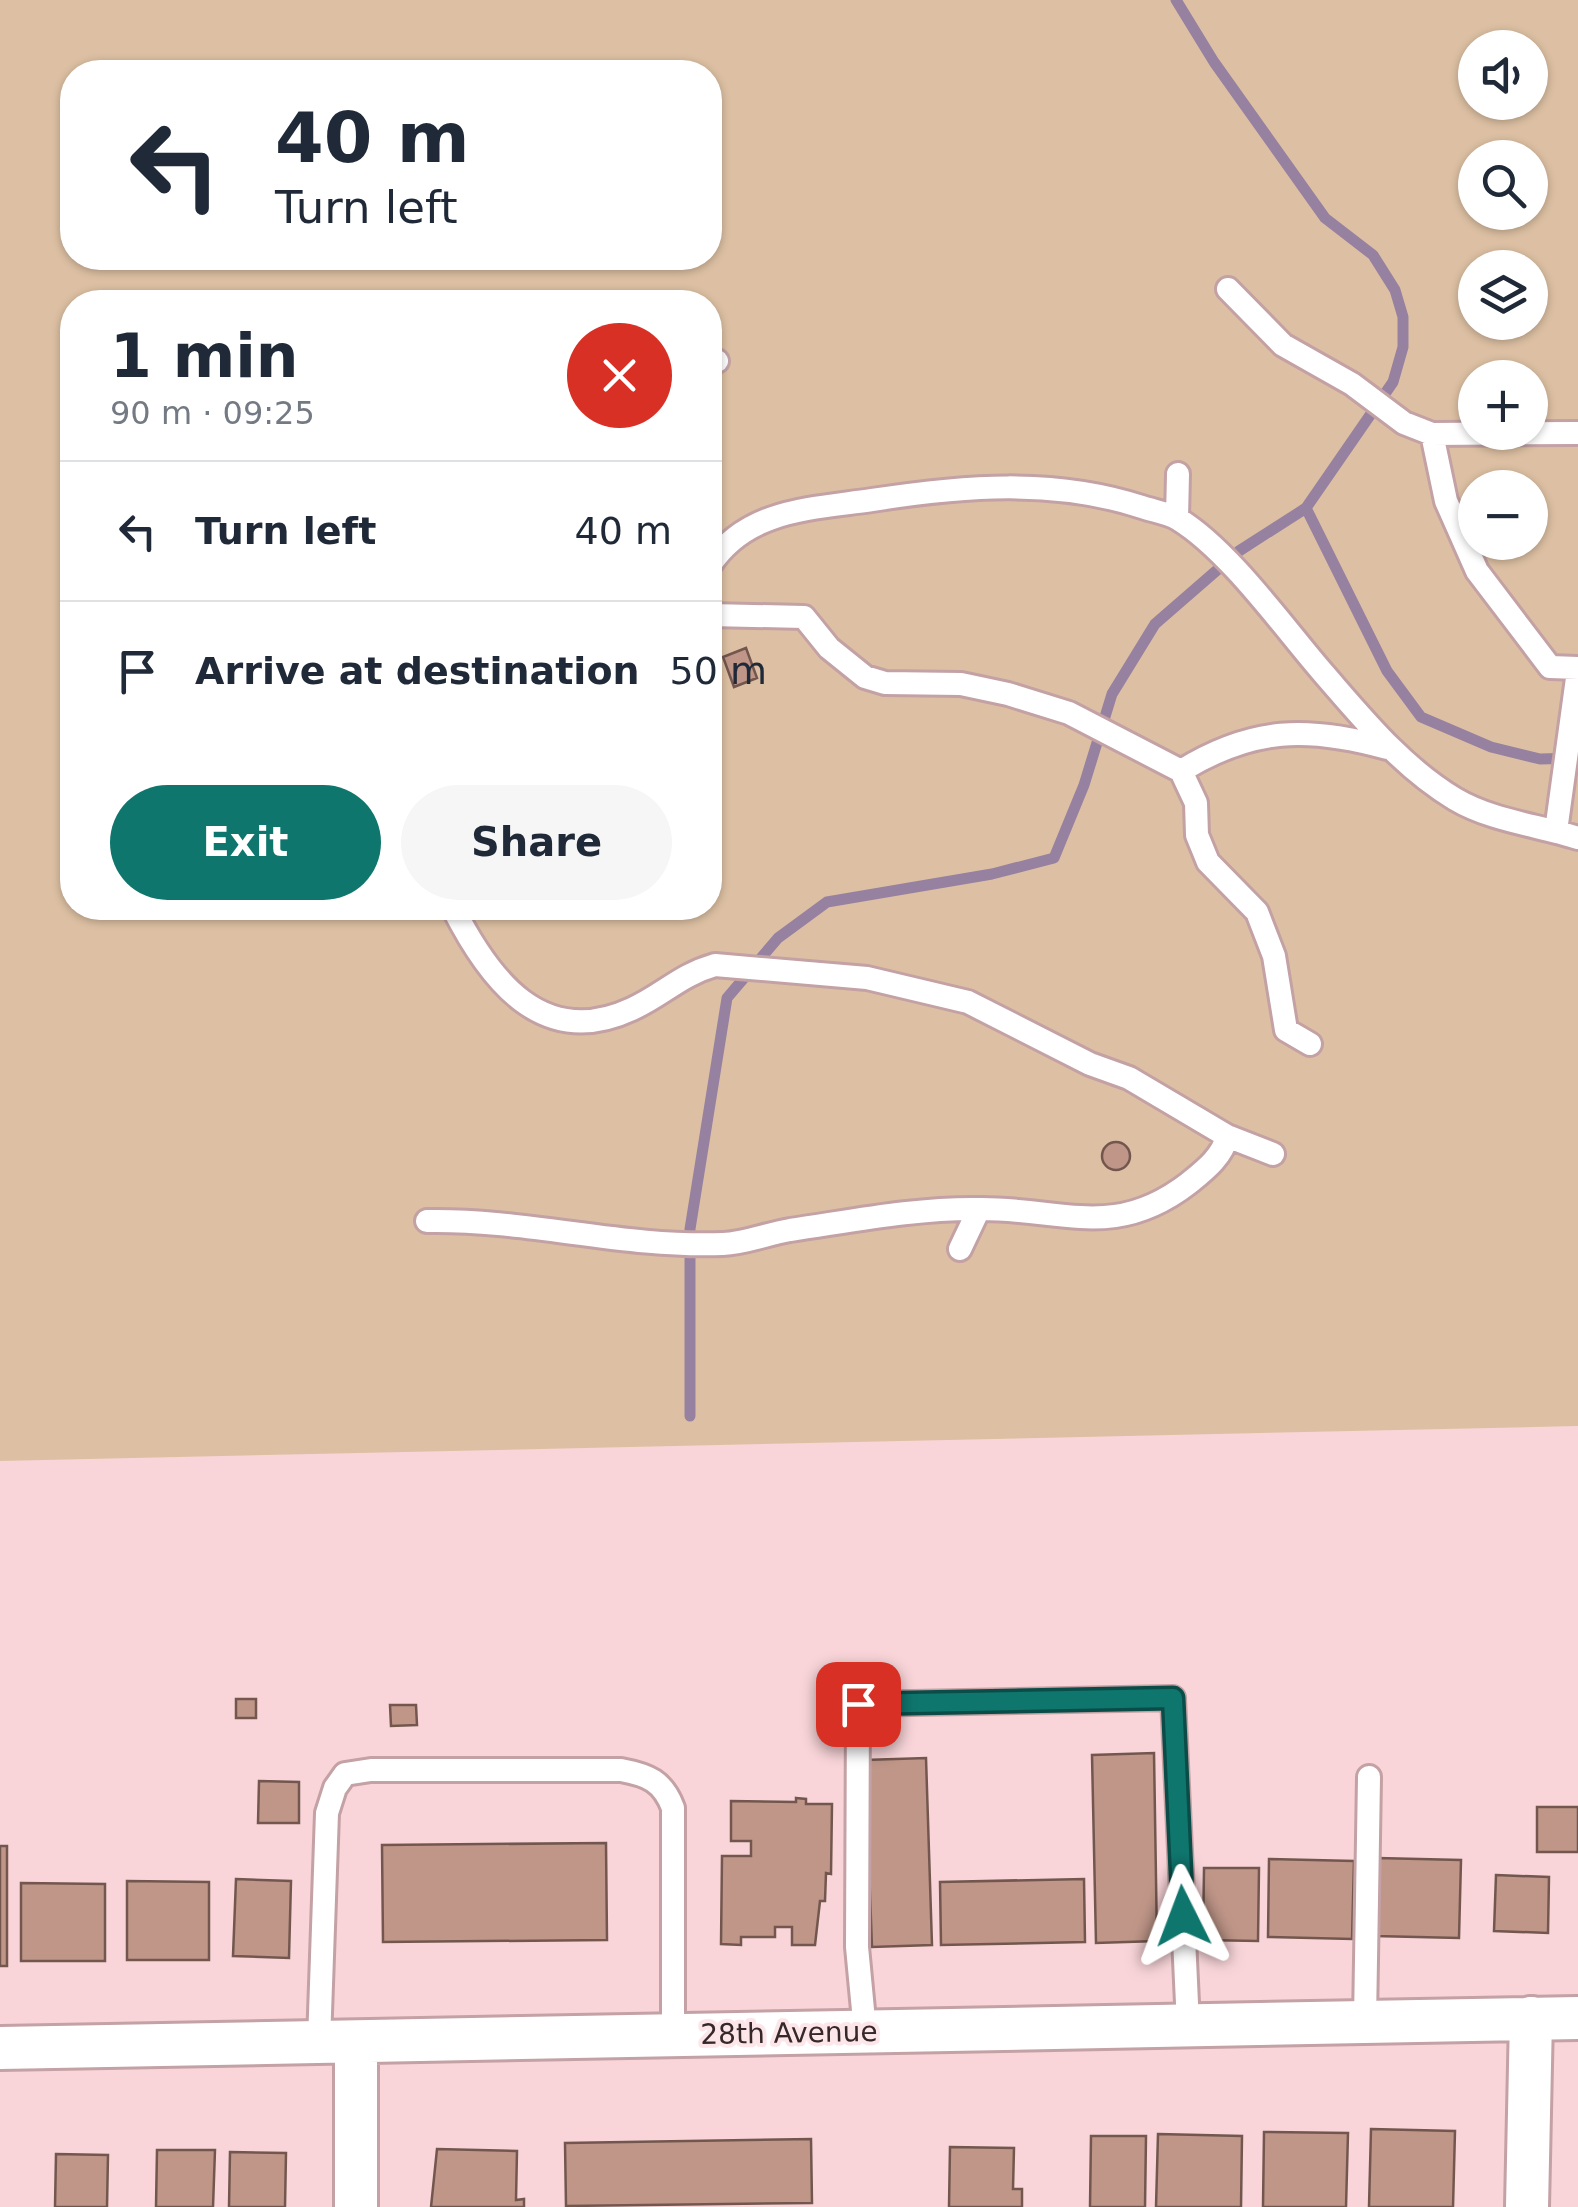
<!DOCTYPE html>
<meta charset="utf-8">
<style>
body{margin:0;font-family:"DejaVu Sans",sans-serif;background:#f6f6f7;color:#1f2937;height:100vh;display:flex;flex-direction:column;font-size:38px;white-space:nowrap}
*{box-sizing:border-box;margin:0}
p{font-size:32px;color:#747a83}
.icon{flex:none;width:55px;height:55px;fill:none;stroke:currentColor;stroke-width:2;stroke-linecap:round;stroke-linejoin:round}
.map{position:relative;flex:1;overflow:hidden}
.sheet{position:absolute;left:60px;top:290px;width:662px;height:630px;display:flex;flex-direction:column;background:#fff;border-radius:40px;box-shadow:0 2px 8px #0004}
.sheet>*{flex:none}
.hud{position:absolute;left:60px;top:60px;width:662px;height:210px;border-radius:40px;box-shadow:0 2px 8px #0004;background:#fff;color:#1f2937;overflow:hidden}
.controls{position:absolute;left:1458px;top:30px;display:grid;gap:20px}
.controls a{display:grid;place-items:center;width:90px;height:90px;border-radius:50%;background:#fff;box-shadow:0 2px 8px #0004;font-size:50px}
.pin{position:absolute;display:grid;place-items:center;width:85px;height:85px;color:#fff;margin:-42px;border-radius:20px;box-shadow:0 5px 15px #0006}
.me{position:absolute;width:110px;margin:-55px;rotate:357deg;stroke-linejoin:round;filter:drop-shadow(0 0 8px #0008)}
.turn{display:flex;align-items:center;gap:35px;height:210px;padding:0 50px;font-size:45px}
.turn .icon{width:130px;height:130px;stroke-width:2.5}
.turn b{display:block;font-size:70px;line-height:85px}
.round{display:grid;place-items:center;flex:none;width:105px;height:105px;border-radius:52px;background:#f6f6f7}
.headline{display:flex;align-items:center;justify-content:space-between;height:170px;padding:0 50px}
h1{font-size:60px;font-weight:800;line-height:75px}
.button{display:flex;gap:20px;margin-top:auto;padding:20px 50px}
.button a{flex:1;height:115px;border-radius:60px;background:#0f766e;color:#fff;font-size:40px;font-weight:800;line-height:115px;text-align:center}
.button a+a{background:#f6f6f7;color:#1f2937}
ul{padding:0;list-style:none}
li{display:flex;align-items:center;gap:30px;height:140px;padding:0 50px;border-top:2px solid #e0e1e3}
li div{flex:1}
li b{display:block;font-size:38px}
li em{font-style:normal}
.map>svg:first-child{display:block}
.green{fill:#ddc0a3;fill-rule:evenodd}
.lines{fill:none;stroke-linecap:round;stroke-linejoin:round}
.stream{stroke:#9781a1;stroke-width:11}
.building{fill:#bf9688;stroke:#73574e;stroke-width:2.5}
.lane-casing{stroke:#c3a1a4;stroke-width:28}
.street-casing{stroke:#c3a1a4;stroke-width:48}
.lane{stroke:#fff;stroke-width:22}
.street{stroke:#fff;stroke-width:42}
.route-casing{stroke:#0a4d48;stroke-width:25}
.route{stroke:#0f766e;stroke-width:18}
.labels{text-anchor:middle;dominant-baseline:central;stroke-width:8;stroke-linejoin:round;paint-order:stroke}
.street-label{font-size:28px;fill:#36282a;stroke:#fde6e9}
</style>
<div class="map">
<svg width="1578" height="2207" viewBox="0 0 1578 2207">
<rect width="100%" height="100%" fill="#f9d5d9"/>
<path class="green" d="M0,0H1578V1426L0,1461ZM1475,48H1530V102H1475ZM72,72H710V258H72ZM1475,158H1530V212H1475ZM1475,268H1530V322H1475ZM72,302H710V908H72ZM1475,378H1530V432H1475ZM1475,488H1530V542H1475Z"/>
<g class="lines">
<path class="stream" d="M1306,508L1387,671L1421,717L1491,747L1540,759L1578,758
M690,1416V1229L727,998L778,938L827,902L992,874L1054,858L1084,785L1112,694L1155,624L1239,551L1306,508L1393,382L1403,347V317L1395,290L1373,255L1325,218L1214,62L1176,0"/>
</g>
<path class="building" d="M746,648L757,678L734,687L723,657Z
M1102 1156a14 14 0 1 1 28 0a14 14 0 1 1-28 0Z
M236,1699H256V1718H236Z
M390,1705H416L417,1725L391,1726Z
M1154,1753L1157,1941L1096,1943L1092,1755Z
M926,1758L932,1945L872,1947L865,1760Z
M259,1781L299,1782V1823H258Z
M796,1798L806,1799V1804H832L831,1874L826,1873L825,1901H820L815,1945H792V1927H775V1937H741V1945L721,1944L722,1856H751V1841H731V1801L796,1802Z
M1537,1807H1578V1852H1537Z
M606,1843L607,1940L383,1942L382,1845Z
M0,1846H7V1966H0Z
M1377,1858L1461,1860L1459,1938L1375,1936Z
M1269,1859L1354,1861L1352,1939L1268,1937Z
M1204,1868H1259L1258,1941L1203,1940Z
M1496,1875L1549,1877L1548,1933L1494,1931Z
M236,1879L291,1881L289,1958L233,1956Z
M1084,1879L1085,1942L941,1945L940,1882Z
M127,1881L209,1882V1960H127Z
M21,1883L105,1884V1961H21Z
M1371,2129L1455,2131L1453,2207H1369Z
M1264,2132L1348,2133L1346,2207H1263Z
M1158,2134L1242,2136L1241,2207H1156Z
M1091,2136H1146L1145,2207H1090Z
M811,2139L812,2203L566,2206L565,2143Z
M950,2147L1014,2148L1013,2189H1022V2207H949Z
M437,2149L517,2151L516,2200L524,2199V2207H431Z
M157,2150H215L213,2207H156Z
M230,2152L286,2153L285,2207H229Z
M56,2154L108,2155L107,2207H55Z"/>
<g class="lines">
<defs>
<path id="lane" d="M1228,289L1283,345L1352,384L1404,423L1432,434L1578,433
M710,364L717,361
M1432,434L1446,501L1477,571L1550,667L1578,668
M1177,518L1178,474
M710,565C747,509 811,509 872,500C963,486 1054,478 1142,507C1154,511 1168,513 1178,519C1229,550 1284,628 1324,674C1364,720 1402,767 1455,799C1492,821 1538,825 1578,838
M710,615L804,617L829,648L865,677L885,683L961,684L1008,694L1069,713L1181,771
M1556,831L1578,671
M453,908C489,979 542,1051 632,1009C663,995 680,975 715,965L867,978L968,1002L1090,1064L1129,1078L1227,1136C1223,1156 1205,1170 1189,1183C1114,1241 1062,1208 979,1209L960,1249
M1310,1044L1286,1030L1274,956L1257,912L1208,862L1197,835L1196,803L1181,771C1252,727 1308,726 1387,748
M1227,1136L1273,1154
M427,1221C526,1219 623,1248 723,1244C745,1243 767,1234 790,1230C852,1221 916,1208 979,1209
M1365,2021L1369,1777
M865,2031L857,1947L858,1704L1173,1698L1188,2025
M319,2042L327,1813L335,1788L345,1774L371,1770H621C648,1775 663,1781 673,1808V2035"/>
<path id="street" d="M356,2042V2207
M0,2048L1578,2018
M1527,2207L1531,2018"/>
</defs>
<use href="#lane" class="lane-casing"/>
<use href="#street" class="street-casing"/>
<use href="#lane" class="lane"/>
<use href="#street" class="street"/>
</g>
<g class="lines">
<defs>
<path id="route" d="M858,1704L1173,1698L1183,1916"/>
</defs>
<use href="#route" class="route-casing"/>
<use href="#route" class="route"/>
</g>
<g class="labels">
<g class="street-label">
<text transform="translate(789 2033) rotate(-1)">28th Avenue</text>
</g>
</g>
</svg>
<div class="controls">
<a><svg class="icon" aria-label="sound" viewBox="0 0 24 24"><path d="M4 9h4l5-4v14l-5-4H4zM17 9q2 3 0 6"/></svg></a>
<a><svg class="icon" aria-label="search" viewBox="0 0 24 24"><circle cx="10" cy="10" r="6"/><path d="M15 15l6 6"/></svg></a>
<a><svg class="icon" aria-label="layers" viewBox="0 0 24 24"><path d="M12 4l9 5-9 5-9-5zM3 14l9 5 9-5"/></svg></a>
<a>+</a>
<a>−</a>
</div>
<div class="pin" style="left:858px;top:1704px;background:#d93025"><svg class="icon" aria-label="arrive" viewBox="0 0 24 24"><path d="M6 21V4h12l-3 4 3 4H6"/></svg></div>
<svg class="me" style="left:1183px;top:1916px" viewBox="-20 -20 40 40"><path d="M0-17L14 15 0 8-14 15z" fill="#0f766e" stroke="#fff" stroke-width="4"/></svg>
<div class="hud">
<div class="turn"><svg class="icon" aria-label="left" viewBox="0 0 24 24"><path d="M17 20v-9H6M10 6l-5 5 5 5"/></svg><div><b>40 m</b>Turn left</div></div>
</div>
<section class="sheet">
<div class="headline"><div><h1>1 min</h1><p>90 m · 09:25</p></div><a class="round" style="background:#d93025;color:#fff"><svg class="icon" aria-label="close" viewBox="0 0 24 24"><path d="M6 6l12 12M18 6L6 18"/></svg></a></div>
<ul>
<li><svg class="icon" aria-label="left" viewBox="0 0 24 24"><path d="M17 20v-9H6M10 6l-5 5 5 5"/></svg><div><b>Turn left</b></div><em>40 m</em></li>
<li><svg class="icon" aria-label="arrive" viewBox="0 0 24 24"><path d="M6 21V4h12l-3 4 3 4H6"/></svg><div><b>Arrive at destination</b></div><em>50 m</em></li>
</ul>
<div class="button"><a>Exit</a><a>Share</a></div>
</section>
</div>
